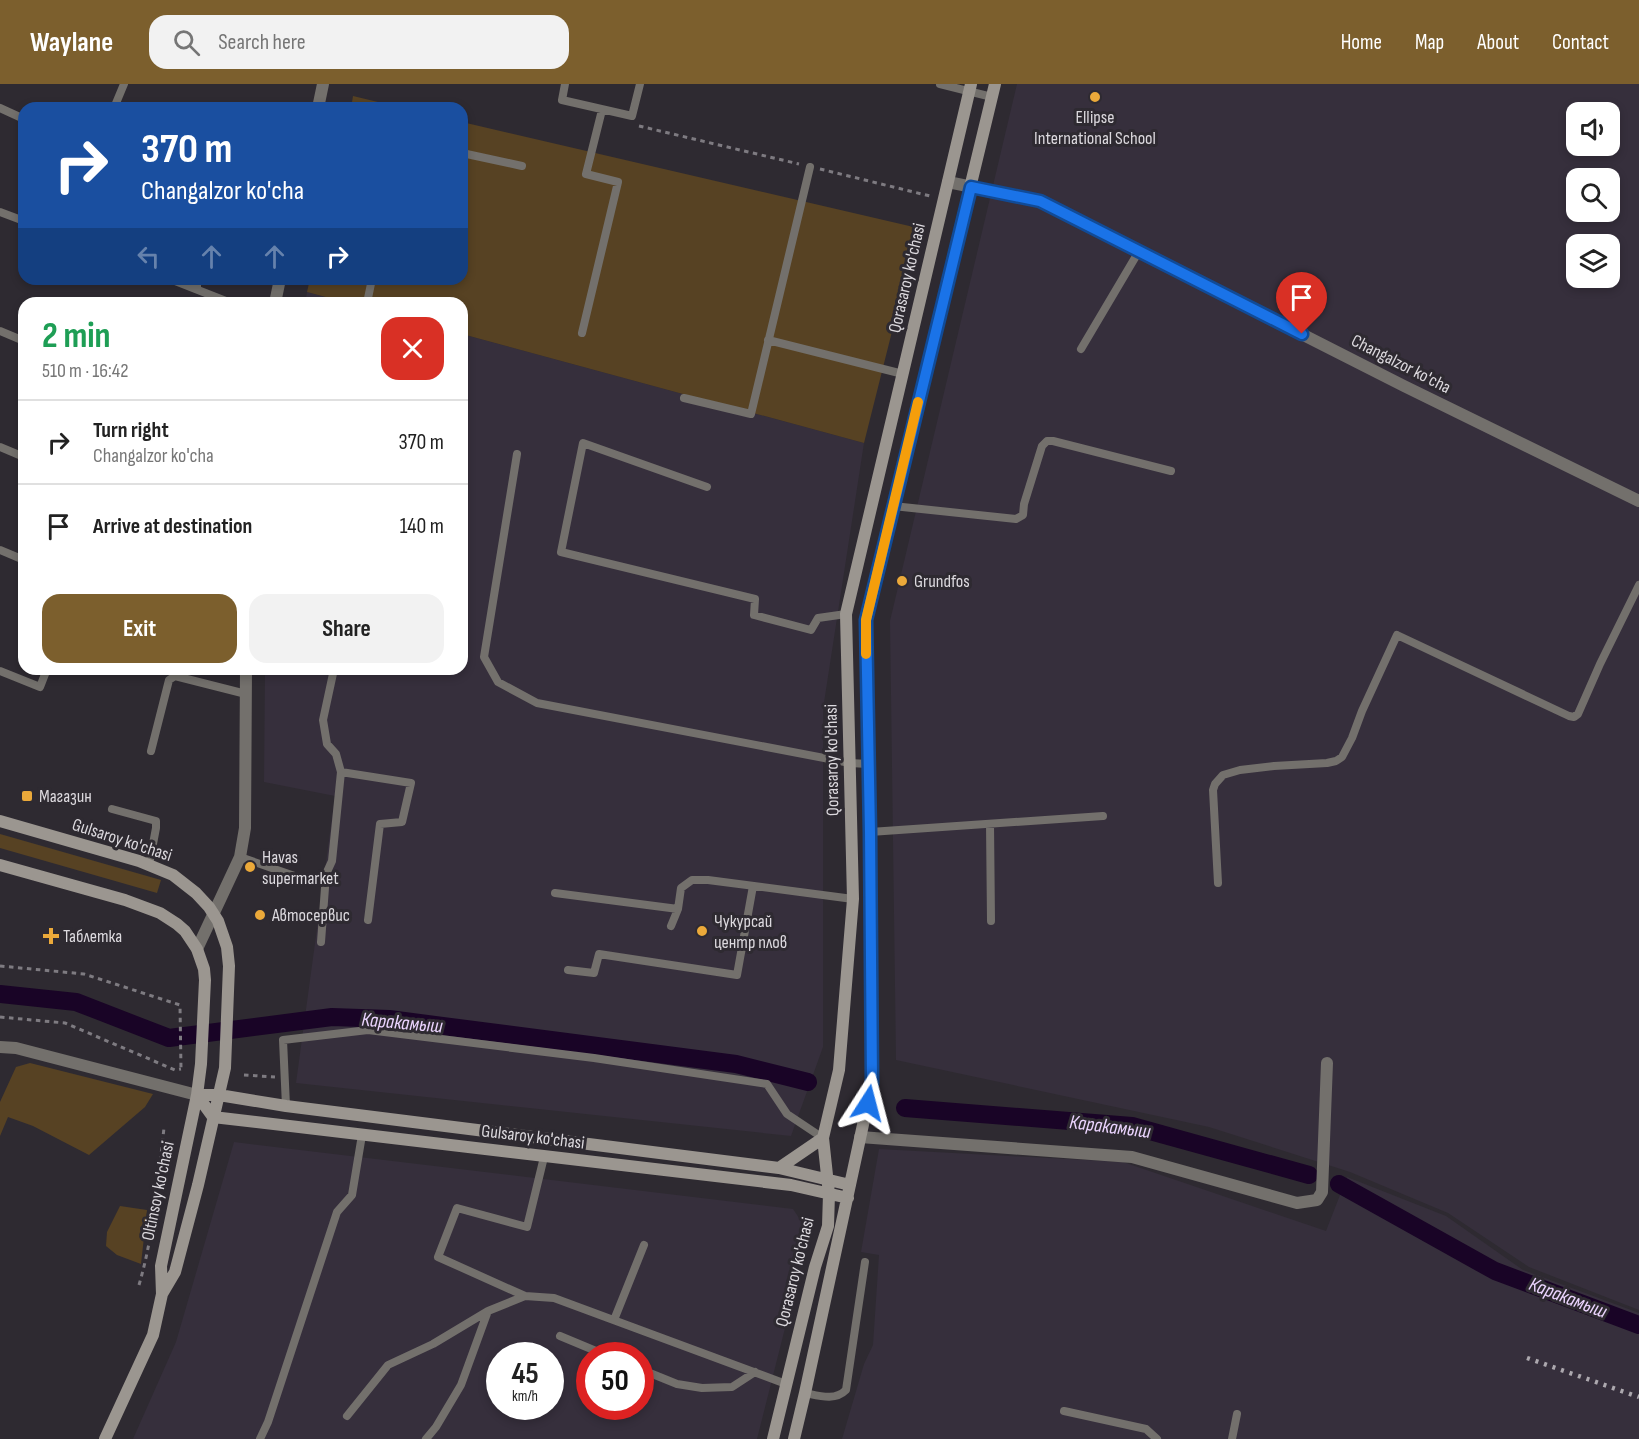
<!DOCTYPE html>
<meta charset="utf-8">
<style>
body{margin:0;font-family:"Sofia Sans Condensed",sans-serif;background:#f2f2f2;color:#222;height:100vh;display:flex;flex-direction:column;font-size:22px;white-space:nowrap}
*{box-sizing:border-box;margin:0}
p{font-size:20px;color:#767676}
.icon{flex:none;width:33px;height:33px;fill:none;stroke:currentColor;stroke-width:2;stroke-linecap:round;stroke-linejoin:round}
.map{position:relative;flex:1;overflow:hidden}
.details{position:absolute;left:18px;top:213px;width:450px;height:378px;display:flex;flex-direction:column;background:#fff;border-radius:18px;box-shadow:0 3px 9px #0003}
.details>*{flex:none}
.guide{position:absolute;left:18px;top:18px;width:450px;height:183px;border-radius:18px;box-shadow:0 3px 9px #0003;background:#1a4fa0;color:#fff;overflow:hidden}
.buttons{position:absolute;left:1566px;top:18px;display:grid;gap:12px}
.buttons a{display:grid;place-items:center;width:54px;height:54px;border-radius:12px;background:#fff;box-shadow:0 3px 9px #0003;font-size:30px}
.speed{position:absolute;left:486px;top:1258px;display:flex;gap:12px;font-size:30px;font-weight:700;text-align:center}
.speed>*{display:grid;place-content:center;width:78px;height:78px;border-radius:50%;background:#fff;box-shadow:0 3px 9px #0003;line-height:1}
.speed small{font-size:15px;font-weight:400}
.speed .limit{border:9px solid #d22;background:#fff;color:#111}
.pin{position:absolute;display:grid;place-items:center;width:51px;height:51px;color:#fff;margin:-62px -26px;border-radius:50% 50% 50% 0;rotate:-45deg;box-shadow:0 0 6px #0007}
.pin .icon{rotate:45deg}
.me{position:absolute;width:66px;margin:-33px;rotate:9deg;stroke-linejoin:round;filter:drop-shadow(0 0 4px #0008)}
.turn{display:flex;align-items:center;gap:21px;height:126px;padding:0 24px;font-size:27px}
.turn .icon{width:78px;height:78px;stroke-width:2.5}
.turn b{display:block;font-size:42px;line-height:51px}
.lanes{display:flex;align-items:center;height:57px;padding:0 24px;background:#0003;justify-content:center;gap:30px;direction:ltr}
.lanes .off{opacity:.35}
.round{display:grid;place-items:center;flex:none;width:63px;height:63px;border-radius:18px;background:#f2f2f2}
.overview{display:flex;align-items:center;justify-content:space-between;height:102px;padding:0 24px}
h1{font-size:36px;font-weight:700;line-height:45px;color:#1e9e55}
.cta{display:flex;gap:12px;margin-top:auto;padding:12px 24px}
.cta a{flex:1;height:69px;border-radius:18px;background:#7c5f2d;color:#fff;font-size:24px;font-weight:700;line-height:69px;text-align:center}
.cta a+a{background:#f2f2f2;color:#222}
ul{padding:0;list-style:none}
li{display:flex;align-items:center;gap:18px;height:84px;padding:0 24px;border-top:2px solid #e0e0e0}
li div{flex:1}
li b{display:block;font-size:22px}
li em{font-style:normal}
header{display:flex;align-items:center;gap:36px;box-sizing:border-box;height:84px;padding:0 30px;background:#7c5f2d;color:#fff}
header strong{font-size:28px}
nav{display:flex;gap:33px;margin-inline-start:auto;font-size:21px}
.search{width:420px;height:54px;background:#f2f2f2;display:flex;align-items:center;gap:15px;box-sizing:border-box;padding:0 21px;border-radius:18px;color:#767676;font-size:22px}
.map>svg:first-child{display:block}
.built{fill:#362f3c;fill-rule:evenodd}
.green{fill:#574223}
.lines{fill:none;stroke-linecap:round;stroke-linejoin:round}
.canal{stroke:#190426;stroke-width:18}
.path{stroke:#7e7b81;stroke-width:3;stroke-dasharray:4.5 4.5;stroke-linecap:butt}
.lane{stroke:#73706c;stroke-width:8}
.street{stroke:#73706c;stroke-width:12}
.secondary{stroke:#9b9690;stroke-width:12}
.rail{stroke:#aca8ae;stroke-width:4.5;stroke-dasharray:3 6;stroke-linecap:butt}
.route-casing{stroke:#114b97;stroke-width:15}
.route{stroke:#1a73e8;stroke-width:10}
.slow{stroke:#f59e0b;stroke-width:10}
.poi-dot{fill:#eba93a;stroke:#2e2a31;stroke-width:2}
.labels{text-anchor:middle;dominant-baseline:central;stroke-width:6;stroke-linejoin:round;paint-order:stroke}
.poi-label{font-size:18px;fill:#dcd9de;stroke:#2e2a31;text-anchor:start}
.street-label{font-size:18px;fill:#dcd9de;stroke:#2e2a31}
.water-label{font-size:20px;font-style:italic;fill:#ecd5ff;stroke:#2e2a31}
</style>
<header>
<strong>Waylane</strong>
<div class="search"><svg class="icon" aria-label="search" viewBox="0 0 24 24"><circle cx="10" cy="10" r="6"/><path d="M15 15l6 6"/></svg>Search here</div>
<nav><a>Home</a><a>Map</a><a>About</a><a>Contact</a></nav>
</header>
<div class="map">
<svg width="1639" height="1355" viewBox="0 0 1639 1355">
<rect width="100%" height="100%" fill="#2e2a31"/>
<path class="built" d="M1017,0H1639V1226L1529,1183L1448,1129L1350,1088L1209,1043L896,976L890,537ZM1576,28H1610V62H1576ZM1576,94H1610V128H1576ZM1576,160H1610V194H1576Z
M307,208L348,219H305Z
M462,250L864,359L823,625V963L791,1052L296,999L335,712L264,698L265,585H462Z
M234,1058L793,1125L809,1149L757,1355H133L176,1258ZM500,1272H550V1323H500ZM590,1272H640V1323H590Z
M879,1065L1123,1078L1326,1147L1347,1093L1446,1132L1523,1186L1639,1229V1355H842L864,1280L873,1261L879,1171L861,1168Z"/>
<path class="green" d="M353,12L403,24H351Z
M462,38L918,144L864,359L462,250V219H348L307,208L310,195H462Z
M0,750L161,796L157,809L0,764Z
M30,979L153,1010L145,1023L89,1071L33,1042L8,1033L0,1052V1018L16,983Z
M120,1122L147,1126L141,1180L117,1171L106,1162L107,1148Z"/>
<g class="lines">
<path class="canal" d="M0,910L76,918L169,954L332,933L389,935L736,980L808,998
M905,1024L1132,1042L1309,1091
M1339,1100L1495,1187L1639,1241"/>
<path class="path" d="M639,42L799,80
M820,85L930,112
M0,882L84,890L180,921L181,985
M0,933L65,939L175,986L181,985
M244,991L275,993
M139,1201C154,1150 158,1096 164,1044"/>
<path class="lane" d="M565,0L562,16L632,32L640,0
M940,0L992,13
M0,24L24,35
M114,24L124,0
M462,69L522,82
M0,128L24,137
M170,195L231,219
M197,205V195
M367,219L372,195
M0,247L24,257
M582,249L618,98L586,90L602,26
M768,256L903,290
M1081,265L1139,167
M684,314L751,330L810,83
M0,363L24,373
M517,370L484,573L498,598L537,619L850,679L868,680
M707,403L583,359L561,468L755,515L754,531L811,546L818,534L846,530
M893,422L1016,435L1023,431L1024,420L1042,362L1047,357H1053L1171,387
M0,466L24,476
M0,587L40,603L47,585
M151,667L169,596L175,592L246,610
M341,688L411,699L402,738L380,740L368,836
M112,725L156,737V744L149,781
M990,740L991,837
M870,748L1103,732
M240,773L309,797L326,790L332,777L341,688L336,670L327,660L323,636L334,585
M1218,799L1213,706L1215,700L1223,691L1240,686L1274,682L1327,679L1336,677L1342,673L1352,654L1362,627L1397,551L1569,632L1574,633L1578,630L1600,580L1639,501
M555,809L678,825
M671,842L678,825L681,804L692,796H708L853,815
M321,858L326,790
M568,886L594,889L599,870L737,891L753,802
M286,1022L283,956L368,946L594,974L767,1000L787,1030L823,1054
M525,1212L438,1173L457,1124L527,1143L544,1073
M614,1236L644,1161
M560,1252L608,1272
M640,1285L677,1300L702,1304L732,1303L755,1288
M805,1309C820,1312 835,1317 846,1306L865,1178
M1064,1327L1146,1345L1157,1355
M347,1332L388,1281L433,1260L488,1227L525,1212L554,1214L786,1300
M260,1355L268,1338L337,1128L352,1111L362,1051
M426,1355L436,1343L461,1301L488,1227
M1232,1355L1237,1330"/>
<path class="street" d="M318,24L323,0
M948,98L1040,117L1404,302L1639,417
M275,219L280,195
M197,865L240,773L245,744L246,585
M0,963L16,964L197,1011
M860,1053L1132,1073L1297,1119L1317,1116L1322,1108L1327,979"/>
<path class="secondary" d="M0,737L139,777L173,791L196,809L209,823L218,837L227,863L229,882L225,984L198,1101L175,1188L162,1210L153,1251L105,1355
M0,781L125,816L160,829L177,840L185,847L197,865L204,885L205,896L201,980L197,1011L161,1182L162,1210
M197,1011L213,1033L791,1101L848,1114
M197,1011H219L286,1022L779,1084L850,1101
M779,1084L823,1054
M773,1355L815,1183L828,1142L829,1110L823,1054L839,986L853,815L846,530L971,0
M794,1355L805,1309L872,999L870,748L866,535L995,0"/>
<path class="rail" d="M1527,1274L1639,1313"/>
</g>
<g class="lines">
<defs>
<path id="route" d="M868,1019L872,999L870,748L866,536L971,103L1040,117L1302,250"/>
</defs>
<use href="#route" class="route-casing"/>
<use href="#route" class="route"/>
<path class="slow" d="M866,570V536L918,318"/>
</g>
<g class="poi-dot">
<circle cx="1095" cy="13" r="6"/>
<circle cx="902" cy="497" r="6"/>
<rect x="21" y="706" width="12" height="12" rx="3"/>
<circle cx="250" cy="783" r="6"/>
<circle cx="260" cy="831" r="6"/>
<circle cx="702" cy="847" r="6"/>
<path d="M48 843h6v6h6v6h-6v6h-6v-6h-6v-6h6z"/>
</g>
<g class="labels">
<g class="poi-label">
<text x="1095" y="33" text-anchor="middle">Ellipse<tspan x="1095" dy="21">International School</tspan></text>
<text x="914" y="497">Grundfos</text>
<text x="39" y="712">Магазин</text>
<text x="262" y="773">Havas<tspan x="262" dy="21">supermarket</tspan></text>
<text x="272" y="831">Автосервис</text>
<text x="714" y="837">Чукурсай<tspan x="714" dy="21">центр плов</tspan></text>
<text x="63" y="852">Таблетка</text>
</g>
<g class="street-label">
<text transform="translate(907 194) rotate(-77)">Qorasaroy ko'chasi</text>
<text transform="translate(1401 280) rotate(27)">Changalzor ko'cha</text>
<text transform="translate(832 676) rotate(-91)">Qorasaroy ko'chasi</text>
<text transform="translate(122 756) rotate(18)">Gulsaroy ko'chasi</text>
<text transform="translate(533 1053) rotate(7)">Gulsaroy ko'chasi</text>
<text transform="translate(158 1107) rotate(-78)">Oltinsoy ko'chasi</text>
<text transform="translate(795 1188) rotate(-76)">Qorasaroy ko'chasi</text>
</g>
<g class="water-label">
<text transform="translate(402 939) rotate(5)">Каракамыш</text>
<text transform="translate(1110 1043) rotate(7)">Каракамыш</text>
<text transform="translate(1568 1214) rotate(21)">Каракамыш</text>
</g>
</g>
</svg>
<div class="buttons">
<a><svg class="icon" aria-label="sound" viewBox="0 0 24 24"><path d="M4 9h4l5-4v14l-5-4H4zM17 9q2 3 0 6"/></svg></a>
<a><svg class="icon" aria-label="search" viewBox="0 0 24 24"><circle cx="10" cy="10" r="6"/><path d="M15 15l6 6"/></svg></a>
<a><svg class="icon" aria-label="layers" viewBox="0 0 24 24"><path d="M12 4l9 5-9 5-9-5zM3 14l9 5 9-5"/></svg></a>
</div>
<div class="speed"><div>45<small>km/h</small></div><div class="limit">50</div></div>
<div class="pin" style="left:1302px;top:250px;background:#d93025"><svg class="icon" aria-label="arrive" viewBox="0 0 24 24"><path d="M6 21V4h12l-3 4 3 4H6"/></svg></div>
<svg class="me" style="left:868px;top:1019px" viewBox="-20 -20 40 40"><path d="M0-17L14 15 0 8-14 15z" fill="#1a73e8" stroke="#fff" stroke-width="4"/></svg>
<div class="guide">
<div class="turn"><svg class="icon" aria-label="right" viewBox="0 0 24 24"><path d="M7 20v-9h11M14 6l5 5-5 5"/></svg><div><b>370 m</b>Changalzor ko'cha</div></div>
<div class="lanes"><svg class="icon off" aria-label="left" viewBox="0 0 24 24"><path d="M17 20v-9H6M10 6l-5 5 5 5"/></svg><svg class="icon off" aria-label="ahead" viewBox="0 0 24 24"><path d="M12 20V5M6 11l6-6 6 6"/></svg><svg class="icon off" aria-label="ahead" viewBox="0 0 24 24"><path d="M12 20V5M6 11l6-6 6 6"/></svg><svg class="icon" aria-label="right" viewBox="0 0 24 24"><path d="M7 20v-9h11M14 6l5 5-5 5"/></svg></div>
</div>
<section class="details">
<div class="overview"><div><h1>2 min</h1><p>510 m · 16:42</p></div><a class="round" style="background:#d93025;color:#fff"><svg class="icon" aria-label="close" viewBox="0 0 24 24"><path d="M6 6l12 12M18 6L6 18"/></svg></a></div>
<ul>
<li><svg class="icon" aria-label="right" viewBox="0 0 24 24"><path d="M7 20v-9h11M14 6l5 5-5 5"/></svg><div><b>Turn right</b><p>Changalzor ko'cha</p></div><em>370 m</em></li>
<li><svg class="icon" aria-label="arrive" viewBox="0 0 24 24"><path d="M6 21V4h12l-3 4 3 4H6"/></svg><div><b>Arrive at destination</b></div><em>140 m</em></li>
</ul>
<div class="cta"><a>Exit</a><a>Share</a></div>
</section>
</div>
